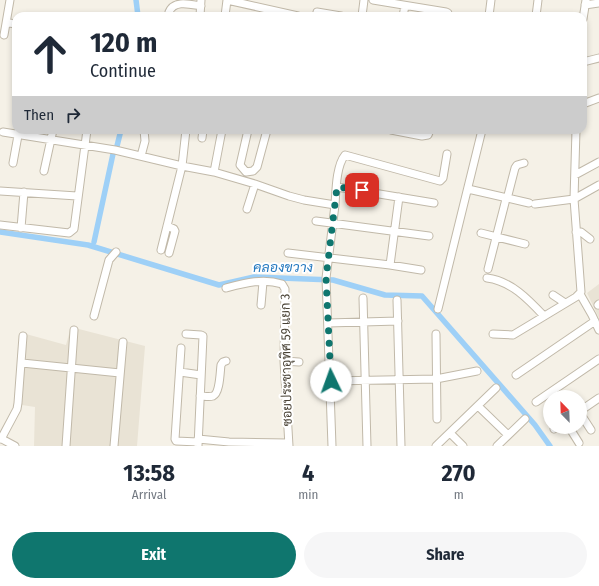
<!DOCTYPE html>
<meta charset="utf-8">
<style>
body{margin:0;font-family:"Fira Sans Condensed",Sarabun,sans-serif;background:#f6f6f7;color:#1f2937;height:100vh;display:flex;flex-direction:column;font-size:15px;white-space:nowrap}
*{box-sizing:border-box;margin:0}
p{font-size:13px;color:#747a83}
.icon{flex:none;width:22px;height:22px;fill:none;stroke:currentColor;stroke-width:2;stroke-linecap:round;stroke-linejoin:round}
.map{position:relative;height:446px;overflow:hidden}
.sheet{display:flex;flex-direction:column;background:#fff;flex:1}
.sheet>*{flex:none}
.banner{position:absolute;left:12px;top:12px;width:575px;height:122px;border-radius:12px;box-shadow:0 2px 6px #0003;background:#fff;color:#1f2937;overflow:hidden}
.needle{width:26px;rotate:337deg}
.buttons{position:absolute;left:543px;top:390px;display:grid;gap:8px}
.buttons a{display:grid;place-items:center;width:44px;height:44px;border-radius:50%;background:#fff;box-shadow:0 2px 6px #0003;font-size:20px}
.pin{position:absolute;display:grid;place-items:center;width:34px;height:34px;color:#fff;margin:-17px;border-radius:8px;box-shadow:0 2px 6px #0006}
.me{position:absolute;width:44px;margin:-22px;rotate:357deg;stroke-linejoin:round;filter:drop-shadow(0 0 3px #0008)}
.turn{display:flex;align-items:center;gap:14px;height:84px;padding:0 12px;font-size:18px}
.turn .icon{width:52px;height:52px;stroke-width:2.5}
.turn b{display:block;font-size:28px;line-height:34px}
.then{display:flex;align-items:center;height:38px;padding:0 12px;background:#0003;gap:8px;font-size:15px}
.eta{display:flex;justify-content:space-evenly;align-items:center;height:68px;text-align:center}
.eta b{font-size:24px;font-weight:700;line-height:28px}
.cta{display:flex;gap:8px;margin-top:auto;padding:8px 12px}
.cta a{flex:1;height:46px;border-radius:24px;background:#0f766e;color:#fff;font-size:16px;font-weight:700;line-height:46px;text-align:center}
.cta a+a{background:#f6f6f7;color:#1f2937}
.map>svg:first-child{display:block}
.residential{fill:#e9e3d5}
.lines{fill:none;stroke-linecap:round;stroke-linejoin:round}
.canal{stroke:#9ed0f7;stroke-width:5.5}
.minor-casing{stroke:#c1b9a9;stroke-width:9}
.minor{stroke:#fff;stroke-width:7}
.route{stroke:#0f766e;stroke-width:7;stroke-dasharray:0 12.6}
.labels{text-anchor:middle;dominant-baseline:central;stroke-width:4;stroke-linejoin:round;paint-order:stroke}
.street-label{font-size:13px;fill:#494235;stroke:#fff}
.water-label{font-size:14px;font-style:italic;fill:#2479bf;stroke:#fff}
</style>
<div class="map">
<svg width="599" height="446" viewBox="0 0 599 446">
<rect width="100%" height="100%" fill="#f5f1e7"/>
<path class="residential" d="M599,284V318L587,293Z
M71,327L145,346L137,446H34L35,407L22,405L26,334L66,345Z"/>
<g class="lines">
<path class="canal" d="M136,0L138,16
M117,146L121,130
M0,232L88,245L219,285L254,277L333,280L385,295L422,296L535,425L550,446
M94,242L113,154"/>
<defs>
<path id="minor" d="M227,0L298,16
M373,0L446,12L448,13V16
M585,5L599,3
M169,12C174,0 189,4 201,6
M317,12L341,16
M200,16L201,0
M225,16L227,0
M362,16L364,0
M403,16L405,6
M489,16L491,0
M536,16L538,0
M583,19L586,0
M9,23L16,24
M4,35L10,0
M583,62L599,58
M583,104L599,98
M248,130L240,165L246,172L253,171L257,167L267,130
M391,130L422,136L428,135L430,130
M3,132L115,150L182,166L214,172L255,184L289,196L304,200L335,205L326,278L332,446
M202,138L203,130
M141,156L145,141L144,130
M13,163L19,130
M44,171L53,130
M214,172L222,130
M575,175L599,162
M337,187L434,203
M468,189L529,203
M0,191L77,196
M507,199L515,168L517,165L524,163
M535,204L574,199L599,185
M335,205C336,191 336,166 345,155L440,181L443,178L447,154
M247,209L255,184
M316,221L429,236
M0,225L69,233L74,229L87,130
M167,226L174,229L175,231L169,253
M21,228L24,192
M576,232H581L590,239
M481,233L525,244
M161,250L182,166L186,130
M288,253L390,265L421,270
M390,265L399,197
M488,269L506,199
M487,278C511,281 528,299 544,316
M226,288C245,283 263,278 282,284L285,289L284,361L289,446
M580,294L592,315L599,330
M553,295L565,303
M363,298L367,446
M397,300L401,446
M261,305L263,282
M598,305L599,304
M438,309L482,130
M94,316L109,260L116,252
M328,323L398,321
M186,334L201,335L203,336L198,446
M436,334L437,419
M493,334L513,335L576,297L581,292L574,199L576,130
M181,348L175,439L176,441L198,442
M284,361L299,362
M22,363L120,373
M180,372L201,375
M516,375L595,321
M331,381L436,379L477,371
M200,396C204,396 209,397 213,396C220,393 220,372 221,365L223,362L226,361
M536,402L599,359
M478,406L508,435
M580,411L599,398
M580,413L591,430
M569,427L579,443
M554,429L557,427
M450,433L463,446
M0,438L15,446
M1,439L17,409L18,403L23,336
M198,439L229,442L288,443
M66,446L74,330
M114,446L123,342
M436,446L496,388
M497,446L525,419"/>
</defs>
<use href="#minor" class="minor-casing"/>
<use href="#minor" class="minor"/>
</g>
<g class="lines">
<path class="route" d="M331,381L326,278L337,187L362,190"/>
</g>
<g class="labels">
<g class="street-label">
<text transform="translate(286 360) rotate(-91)">ซอยประชาอุทิศ 59 แยก 3</text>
</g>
<g class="water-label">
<text x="283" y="267">คลองขวาง</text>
</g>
</g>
</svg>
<div class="buttons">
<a><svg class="needle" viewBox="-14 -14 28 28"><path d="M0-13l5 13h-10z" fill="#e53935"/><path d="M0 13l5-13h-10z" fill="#747a83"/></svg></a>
</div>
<div class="pin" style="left:362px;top:190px;background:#d93025"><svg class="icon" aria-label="arrive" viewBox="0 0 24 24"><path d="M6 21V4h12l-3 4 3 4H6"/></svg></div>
<svg class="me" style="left:331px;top:381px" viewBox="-20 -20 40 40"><circle r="19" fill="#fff"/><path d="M0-13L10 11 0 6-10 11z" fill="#0f766e"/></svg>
<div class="banner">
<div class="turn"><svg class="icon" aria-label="ahead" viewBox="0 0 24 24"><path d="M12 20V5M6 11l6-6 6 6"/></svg><div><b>120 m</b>Continue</div></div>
<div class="then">Then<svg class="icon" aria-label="right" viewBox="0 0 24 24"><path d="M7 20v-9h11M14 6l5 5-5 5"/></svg></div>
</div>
</div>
<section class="sheet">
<div class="eta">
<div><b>13:58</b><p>Arrival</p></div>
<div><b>4</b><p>min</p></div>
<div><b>270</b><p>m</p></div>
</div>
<div class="cta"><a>Exit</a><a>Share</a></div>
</section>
